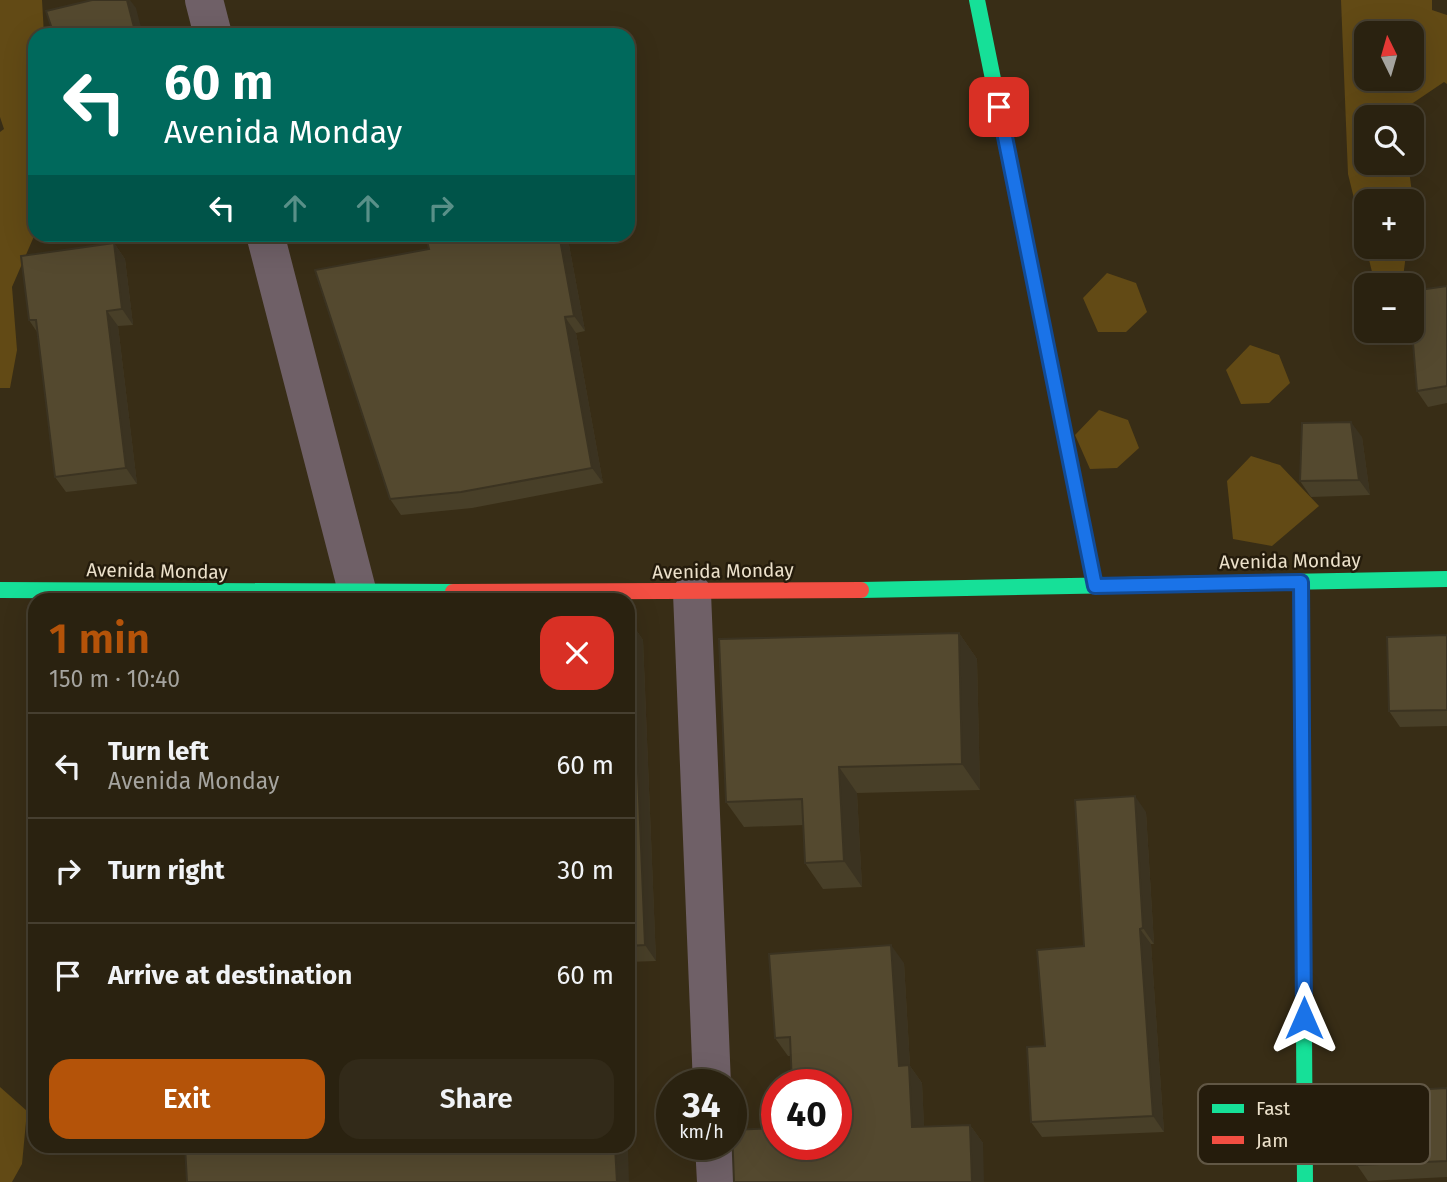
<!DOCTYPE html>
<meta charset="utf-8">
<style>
body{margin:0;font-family:"Fira Sans",sans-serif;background:#322a19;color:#f1f3f6;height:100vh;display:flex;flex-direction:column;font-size:26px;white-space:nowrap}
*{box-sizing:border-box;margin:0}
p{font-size:23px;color:#a5a49f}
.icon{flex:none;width:38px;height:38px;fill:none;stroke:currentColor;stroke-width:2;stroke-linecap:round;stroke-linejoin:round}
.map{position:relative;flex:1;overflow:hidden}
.side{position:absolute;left:28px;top:593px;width:607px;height:560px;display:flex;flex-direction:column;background:#2a2210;border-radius:21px;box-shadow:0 7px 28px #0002,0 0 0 2px #463f30}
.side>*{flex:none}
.banner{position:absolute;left:28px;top:28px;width:607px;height:214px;border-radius:21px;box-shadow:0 7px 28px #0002,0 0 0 2px #463f30;background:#00695c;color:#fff;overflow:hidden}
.needle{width:46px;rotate:355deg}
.tools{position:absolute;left:1354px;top:21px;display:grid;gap:14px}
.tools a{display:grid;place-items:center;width:70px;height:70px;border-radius:14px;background:#2a2210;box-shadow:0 7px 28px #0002,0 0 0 2px #463f30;font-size:35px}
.speed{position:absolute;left:656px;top:1069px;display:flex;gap:14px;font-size:35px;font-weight:700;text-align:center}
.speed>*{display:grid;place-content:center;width:91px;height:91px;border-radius:50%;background:#2a2210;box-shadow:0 7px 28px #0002,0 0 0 2px #463f30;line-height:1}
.speed small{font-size:18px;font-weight:400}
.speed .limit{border:10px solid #d22;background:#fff;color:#111}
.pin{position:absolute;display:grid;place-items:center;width:60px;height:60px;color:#fff;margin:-30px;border-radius:14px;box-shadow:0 4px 10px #0006}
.me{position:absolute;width:77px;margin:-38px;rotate:0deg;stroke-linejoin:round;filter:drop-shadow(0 0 5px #0008)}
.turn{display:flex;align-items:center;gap:24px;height:147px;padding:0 21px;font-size:32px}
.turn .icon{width:91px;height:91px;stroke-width:2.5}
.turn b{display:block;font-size:49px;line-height:60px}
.lanes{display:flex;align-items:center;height:66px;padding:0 21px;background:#0003;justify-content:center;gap:35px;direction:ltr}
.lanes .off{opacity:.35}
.round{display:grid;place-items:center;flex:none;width:74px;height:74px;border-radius:21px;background:#322a19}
.headline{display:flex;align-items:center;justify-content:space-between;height:119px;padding:0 21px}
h1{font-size:42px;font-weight:600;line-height:52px;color:#b45309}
.cta{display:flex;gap:14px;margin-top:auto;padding:14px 21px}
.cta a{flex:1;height:80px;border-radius:21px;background:#b45309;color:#fff;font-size:28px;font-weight:600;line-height:80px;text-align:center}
.cta a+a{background:#322a19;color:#f1f3f6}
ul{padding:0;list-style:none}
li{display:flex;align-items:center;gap:21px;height:105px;padding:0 21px;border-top:2px solid #463f30}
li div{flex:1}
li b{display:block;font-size:26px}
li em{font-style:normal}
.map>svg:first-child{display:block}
.green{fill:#624a15;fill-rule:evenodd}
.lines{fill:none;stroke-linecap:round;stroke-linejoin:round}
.street{stroke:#6f6067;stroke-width:38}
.fast{stroke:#16e098;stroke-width:16}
.jam{stroke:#f24e42;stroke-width:16}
.wall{fill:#483f28}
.shaded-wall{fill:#3b3321}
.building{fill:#54492f;stroke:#3b3321;stroke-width:2}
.route-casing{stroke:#114b97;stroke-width:18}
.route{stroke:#1a73e8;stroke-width:12}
.labels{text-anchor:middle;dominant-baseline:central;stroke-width:5;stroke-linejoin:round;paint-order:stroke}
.street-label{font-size:19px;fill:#ece1cb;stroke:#251c0c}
.key{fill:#251c0c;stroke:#615745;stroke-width:2}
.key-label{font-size:19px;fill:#ece1cb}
</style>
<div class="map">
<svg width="1447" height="1182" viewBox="0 0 1447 1182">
<rect width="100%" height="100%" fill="#382d16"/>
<path class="green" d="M0,0H42L44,35H35V234L12,287L17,350L10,388H0V132L4,129L0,117Z
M1341,0H1432V10L1447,15V84L1444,82L1401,111L1402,117H1367V163H1408L1413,200L1412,204V201H1367V247H1407L1402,285H1380L1374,280L1348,174ZM1367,33H1412V79H1367Z
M1107,273L1136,283L1147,312L1126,332H1098L1083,298Z
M1250,345L1279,355L1290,383L1269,403L1241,404L1226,370Z
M1099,410L1128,420L1139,448L1117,468L1090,469L1075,435Z
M1251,456L1280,465L1319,506L1272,546L1233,539L1227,481Z
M0,1087L27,1111L22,1164L12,1182H0Z"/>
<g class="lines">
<path class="street" d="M204,0L213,35
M265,234L358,594
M692,593L712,1085
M714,1144L716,1182"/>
<path class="fast" d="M977,0L1046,341
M1301,582L1305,1182
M0,590L453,592
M861,590L1447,579"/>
<path class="jam" d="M1046,341L1095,586
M453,592L861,590"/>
</g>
<path class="wall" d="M567,234L585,331L576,333L603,483L472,508L401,515L390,499Z
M114,243L125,259L133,325L118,326L137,484L66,492L55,477L37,332L29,320Z
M1447,286V403L1428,407L1417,391Z
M1362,437L1370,495L1311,497L1300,481Z
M628,624H632L643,640L656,961L628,962Z
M959,633L977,659L980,790L857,793L862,887L823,889L805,863L804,825L744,827L726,802Z
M1447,635V726L1400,727L1389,711Z
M1146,812L1154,944H1151L1164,1132L1042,1137L1031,1122L1045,1046Z
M904,963L910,1066L922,1083L924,1127L970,1125L983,1143L836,1144L790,1056H788L775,1038Z
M1447,1088V1177L1368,1181L1357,1165Z"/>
<path class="shaded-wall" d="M127,0H130L136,8L143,35H136Z
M559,234H567L585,331L574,316Z
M114,243L125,259L133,325L122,309Z
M107,311L118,326L137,484L126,468Z
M565,317L576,333L603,483L592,468Z
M1351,422L1362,437L1370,495L1359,480Z
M632,624L643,640L656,961L645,945Z
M959,633L977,659L980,790L962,764Z
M839,767L857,793L862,887L844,861Z
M1135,796L1146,812L1154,944L1143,928Z
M1140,929L1151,944L1164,1132L1153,1116Z
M891,945L904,963L910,1066L922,1083L925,1145L912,1127L899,1066Z
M970,1125L983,1143L984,1182H972Z
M615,1146H625L628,1150L629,1182H617Z"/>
<path class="building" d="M92,0H127L136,35H54L46,11Z
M425,234H559L574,316L565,317L592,468L461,492L390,499L315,270L429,249Z
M114,243L122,309L107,311L126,468L55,477L36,320H29L21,256Z
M1447,286V386L1417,391L1412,331V291Z
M1351,422L1359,480L1300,481L1302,423Z
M628,624H632L645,945L628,946Z
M959,633L962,764L839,767L844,861L805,863L802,799L726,802L719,639Z
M1447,635V710L1389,711L1387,637Z
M1135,796L1143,928L1140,929L1153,1116L1031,1122L1027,1047L1045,1046L1037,950L1084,946L1075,800Z
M891,945L899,1066L909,1065L912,1127L970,1125L972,1182H734L732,1130L777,1128V1144H836V1085H792L790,1037L775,1038L769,954Z
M1447,1088V1161L1357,1165L1353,1093Z
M185,1146H615L617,1182H187Z"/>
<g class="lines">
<defs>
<path id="route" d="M999,107L1095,586L1301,582L1304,1018"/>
</defs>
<use href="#route" class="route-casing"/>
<use href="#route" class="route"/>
</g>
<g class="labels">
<g class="street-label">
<text transform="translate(1290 561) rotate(-1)">Avenida Monday</text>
<text transform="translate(157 571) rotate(1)">Avenida Monday</text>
<text transform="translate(723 571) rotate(-1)">Avenida Monday</text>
</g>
</g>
<rect x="1198" y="1084" width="232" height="80" rx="10" class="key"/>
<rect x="1212" y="1104" width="32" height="9" fill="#16e098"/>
<rect x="1212" y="1136" width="32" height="8" fill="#f24e42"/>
<g class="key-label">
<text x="1256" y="1115">Fast</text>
<text x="1256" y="1147">Jam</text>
</g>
</svg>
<div class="tools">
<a><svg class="needle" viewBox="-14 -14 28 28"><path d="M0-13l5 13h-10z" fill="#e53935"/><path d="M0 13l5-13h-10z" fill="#a5a49f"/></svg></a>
<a><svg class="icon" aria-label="search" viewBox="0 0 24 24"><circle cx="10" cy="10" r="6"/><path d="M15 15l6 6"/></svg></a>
<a>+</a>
<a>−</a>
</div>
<div class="speed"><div>34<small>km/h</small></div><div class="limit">40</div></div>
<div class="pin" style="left:999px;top:107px;background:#d93025"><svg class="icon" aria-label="arrive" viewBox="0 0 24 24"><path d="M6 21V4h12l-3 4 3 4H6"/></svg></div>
<svg class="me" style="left:1304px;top:1018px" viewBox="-20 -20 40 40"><path d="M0-17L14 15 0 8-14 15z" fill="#1a73e8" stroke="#fff" stroke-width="4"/></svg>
<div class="banner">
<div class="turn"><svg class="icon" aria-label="left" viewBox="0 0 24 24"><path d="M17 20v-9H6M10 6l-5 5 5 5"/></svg><div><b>60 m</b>Avenida Monday</div></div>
<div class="lanes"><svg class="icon" aria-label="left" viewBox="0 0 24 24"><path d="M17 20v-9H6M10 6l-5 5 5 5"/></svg><svg class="icon off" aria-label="ahead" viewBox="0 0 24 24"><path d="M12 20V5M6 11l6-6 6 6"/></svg><svg class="icon off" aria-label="ahead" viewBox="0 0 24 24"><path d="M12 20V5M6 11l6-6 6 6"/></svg><svg class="icon off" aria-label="right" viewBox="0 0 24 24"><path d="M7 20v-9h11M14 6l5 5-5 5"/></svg></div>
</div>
<section class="side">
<div class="headline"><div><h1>1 min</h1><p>150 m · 10:40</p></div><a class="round" style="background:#d93025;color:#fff"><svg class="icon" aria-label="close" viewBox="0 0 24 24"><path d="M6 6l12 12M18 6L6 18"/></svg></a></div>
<ul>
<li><svg class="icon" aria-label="left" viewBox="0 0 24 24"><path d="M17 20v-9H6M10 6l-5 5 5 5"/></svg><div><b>Turn left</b><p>Avenida Monday</p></div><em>60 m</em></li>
<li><svg class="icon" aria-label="right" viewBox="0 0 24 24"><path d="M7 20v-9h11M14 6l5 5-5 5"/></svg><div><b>Turn right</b></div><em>30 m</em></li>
<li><svg class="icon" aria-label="arrive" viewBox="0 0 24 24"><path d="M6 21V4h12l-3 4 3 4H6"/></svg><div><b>Arrive at destination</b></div><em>60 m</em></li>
</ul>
<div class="cta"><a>Exit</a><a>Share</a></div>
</section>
</div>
